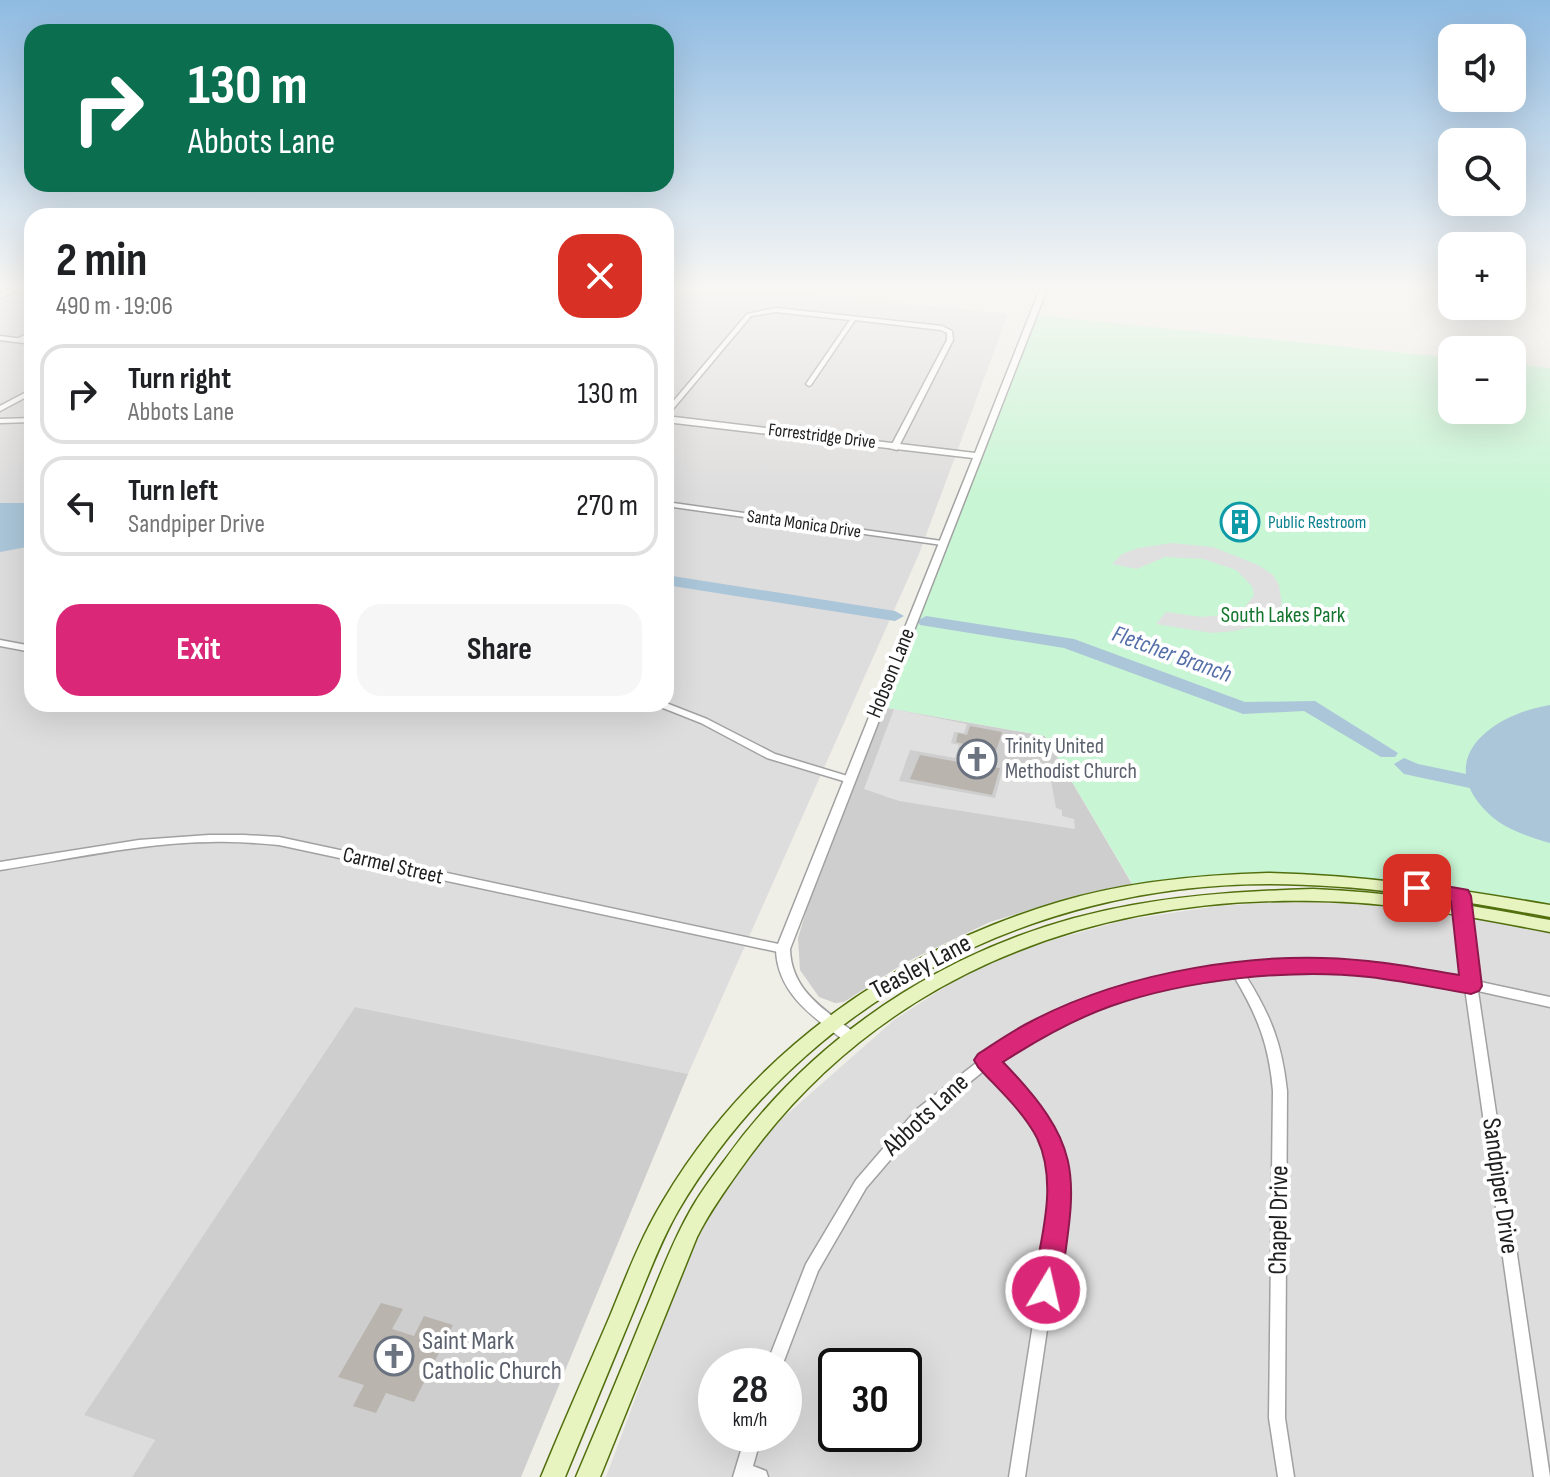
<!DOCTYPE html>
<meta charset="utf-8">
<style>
body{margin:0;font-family:"Sofia Sans Condensed",sans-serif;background:#f6f6f6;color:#202124;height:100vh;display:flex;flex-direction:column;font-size:30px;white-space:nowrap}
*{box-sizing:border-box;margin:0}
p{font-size:26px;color:#757577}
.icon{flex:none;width:44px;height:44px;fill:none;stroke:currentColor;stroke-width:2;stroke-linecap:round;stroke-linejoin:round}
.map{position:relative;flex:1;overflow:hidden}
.panel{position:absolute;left:24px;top:208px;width:650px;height:504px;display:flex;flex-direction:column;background:#fff;border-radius:24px;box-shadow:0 8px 32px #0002}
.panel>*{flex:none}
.hud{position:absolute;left:24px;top:24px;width:650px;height:168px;border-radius:24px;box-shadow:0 8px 32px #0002;background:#0b6e4f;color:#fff;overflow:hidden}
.buttons{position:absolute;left:1438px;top:24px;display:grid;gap:16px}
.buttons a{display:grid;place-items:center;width:88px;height:88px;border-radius:16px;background:#fff;box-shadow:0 8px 32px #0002;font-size:40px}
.speed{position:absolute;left:698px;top:1348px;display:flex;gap:16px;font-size:40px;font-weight:700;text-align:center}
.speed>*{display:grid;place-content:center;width:104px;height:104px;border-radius:50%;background:#fff;box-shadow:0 8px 32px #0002;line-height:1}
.speed small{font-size:20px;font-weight:400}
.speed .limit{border:4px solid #111;border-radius:12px;background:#fff;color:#111}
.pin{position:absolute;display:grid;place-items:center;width:68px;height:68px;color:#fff;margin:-34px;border-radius:16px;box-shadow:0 4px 12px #0006}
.me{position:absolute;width:88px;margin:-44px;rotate:9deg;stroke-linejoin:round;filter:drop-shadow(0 0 6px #0008)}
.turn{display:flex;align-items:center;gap:28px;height:168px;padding:0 32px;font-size:36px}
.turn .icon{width:104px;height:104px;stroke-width:2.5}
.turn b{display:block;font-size:56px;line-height:68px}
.round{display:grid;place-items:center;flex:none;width:84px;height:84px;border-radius:24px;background:#f6f6f6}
.head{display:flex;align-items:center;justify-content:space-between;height:136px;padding:0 32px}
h1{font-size:48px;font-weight:700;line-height:60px}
.button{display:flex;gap:16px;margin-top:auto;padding:16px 32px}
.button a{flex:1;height:92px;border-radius:24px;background:#db2777;color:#fff;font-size:32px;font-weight:700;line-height:92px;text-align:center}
.button a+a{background:#f6f6f6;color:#202124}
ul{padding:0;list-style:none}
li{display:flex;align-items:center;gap:24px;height:100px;margin:0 16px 12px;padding:0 16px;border:4px solid #e0e0e0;border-radius:24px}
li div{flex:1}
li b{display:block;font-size:30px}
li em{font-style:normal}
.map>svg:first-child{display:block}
.residential{fill:#dedddd;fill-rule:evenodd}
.religious{fill:#cecece}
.park{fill:#c8f5d4}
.parking{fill:#e0e0e0}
.water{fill:#abc6d9}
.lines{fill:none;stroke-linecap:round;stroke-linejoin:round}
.river{fill:#abc6d9;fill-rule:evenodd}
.building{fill:#b9b4ad}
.minor-casing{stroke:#a1a1a1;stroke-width:3}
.tertiary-casing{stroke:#a1a1a1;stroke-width:3}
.secondary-casing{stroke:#526f0e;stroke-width:3}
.minor{fill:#fff;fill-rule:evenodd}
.tertiary{fill:#fff;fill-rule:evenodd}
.secondary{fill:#e8f4c0;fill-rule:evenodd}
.route{fill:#db2777;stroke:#8e194d;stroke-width:2}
.labels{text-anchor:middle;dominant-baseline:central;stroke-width:8;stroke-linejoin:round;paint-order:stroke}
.far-street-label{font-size:18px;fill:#202020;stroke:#fff}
.far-culture-label{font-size:18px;fill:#0d838f;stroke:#fff;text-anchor:start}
.park-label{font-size:22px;fill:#15762f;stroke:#fff}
.street-label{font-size:22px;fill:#202020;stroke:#fff}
.worship-label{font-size:22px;fill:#5b616d;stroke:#fff;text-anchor:start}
.water-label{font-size:24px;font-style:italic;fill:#546ea8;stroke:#fff}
.near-street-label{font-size:26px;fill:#202020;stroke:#fff}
.near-worship-label{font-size:26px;fill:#5b616d;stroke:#fff;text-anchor:start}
</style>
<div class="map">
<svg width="1550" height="1477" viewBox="0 0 1550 1477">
<rect width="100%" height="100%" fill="#efeee7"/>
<path class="residential" d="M0,289H32V704H666V289H765L1008,314L919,554L688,1074L355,1007L85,1414L155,1440L132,1477H0Z
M1280,902L1354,904L1441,912L1550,932V1477H606L691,1249L751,1146L894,1020L968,972L1045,942L1125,920L1218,906ZM716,1366H784V1434H716ZM836,1366H904V1434H836Z"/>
<path class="religious" d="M882,707L1045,736L1132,884L1078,895L990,922L906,962L844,1002L835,1003L819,997L800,970L798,938L812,892Z
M355,1007L688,1074L521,1477H132L155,1440L84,1415Z"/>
<path class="park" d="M1038,315L1452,358V410H1512V364L1550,368V911L1335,881L1230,880L1136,890L1045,736L882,707Z"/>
<path class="parking" d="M1172,543L1213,547L1258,565L1273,575L1279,585L1282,605L1264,623L1235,631L1212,633L1156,624L1166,612L1202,617L1233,614L1242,611L1254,595L1252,586L1236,570L1203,559L1165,557L1137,569L1112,564L1122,554L1138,548Z
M894,709L967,724L964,733L954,732L951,743L959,745L955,758L910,750L899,781L995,798L1002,772L1019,774L1020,769L1045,768L1049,770L1056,808L1062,810V816L1074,819L1075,829L899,801L864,789Z"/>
<path class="water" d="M0,503H32V546L0,552Z
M1550,705V843C1530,837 1504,829 1489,814C1431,759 1493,714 1550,705Z"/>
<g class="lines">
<path class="river" d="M666,575L895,611L904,616L895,621L666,585Z
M926,616L1074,639L1245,702L1315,701L1398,753L1395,757H1381L1304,711L1243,714L1064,648L920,625L917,621Z
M1404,758L1418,764L1500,781L1503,786L1493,793L1404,774L1394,764Z"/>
</g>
<path class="building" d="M970,726L1002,732L991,767L1000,768L992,795L910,779L920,755L958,762L964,744L956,742L958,733L967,735Z
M381,1303L403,1309L392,1329L414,1336L424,1316L453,1325L414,1402L386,1393L376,1413L353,1406L364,1385L338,1377Z"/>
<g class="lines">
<defs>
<path id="minor" d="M10,289H19L0,298V294Z
M776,308L942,326L952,331L953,340L897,450L890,448L947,340V333L941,330L855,320L811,385L809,386L806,384L850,320L776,312L751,316L668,415L666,416V410L747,314Z
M32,331V335L20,341L15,340Z
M32,389V394L0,411V406Z
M32,418V422L0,423V419Z
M666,502L942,541L946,543L942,545L666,506Z
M0,640L32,646V652L0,646Z
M666,703L707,719L775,754L854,778L855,780L850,783L767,758L701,723L658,706L656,704H666Z
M209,835H244L279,837L783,945L787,946L789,949L787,952L783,953L279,845C256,843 233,841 210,842C140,843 70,859 0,870V862L139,840Z
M1461,892L1465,893L1467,896V919L1476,981L1550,997V1007L1478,991L1550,1477H1534L1465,988L1411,979L1365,973L1261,974L1246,976C1271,1016 1282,1044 1287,1091L1285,1418L1294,1477H1278L1269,1418L1273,1091C1269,1045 1258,1017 1235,978L1164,988L1079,1016L996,1062C1039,1107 1060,1132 1067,1196L1025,1477H1009L1053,1196C1046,1134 1028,1113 986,1069L927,1117L866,1188L818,1271L782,1366H766L806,1264L856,1180L917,1109L980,1060L981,1056L1070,1010L1164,979L1232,969L1237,967L1241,968L1261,965H1365L1411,970L1464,979L1455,919V896L1457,893Z
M746,1434H762L753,1466L766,1471L768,1477H733Z"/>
<path id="tertiary" d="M1040,289H1047L790,949C791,991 825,1010 855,1033L858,1037L855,1041L850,1043L845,1041C813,1017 777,993 776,949L973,458L666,422V416L975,453Z
M0,336L32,340V344L0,340Z"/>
<path id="secondary" d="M1268,873C1363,875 1456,889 1550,905V917C1457,900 1364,884 1269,884C1029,884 801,1002 678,1211C659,1244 646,1281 631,1317C609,1370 587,1423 565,1477H541C563,1423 587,1370 610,1316C626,1277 641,1237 663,1201C751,1052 895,951 1059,902C1126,882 1198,875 1268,873Z
M1313,889C1393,892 1471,905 1550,920V932C1473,917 1395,902 1316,901C1086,896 874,978 739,1171C724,1192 709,1213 697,1237L600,1477H576C598,1425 620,1373 641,1321C657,1284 670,1246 690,1211C700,1193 712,1177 724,1161C821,1025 968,934 1133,905C1193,894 1252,891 1313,889Z"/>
</defs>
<use href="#minor" class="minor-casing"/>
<use href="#tertiary" class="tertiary-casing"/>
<use href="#secondary" class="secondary-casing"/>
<use href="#minor" class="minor"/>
<use href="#tertiary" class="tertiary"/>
<use href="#secondary" class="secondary"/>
</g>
<linearGradient id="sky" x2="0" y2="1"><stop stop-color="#8fbbe2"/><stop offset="0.58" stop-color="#f8f7f4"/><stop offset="1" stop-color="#f8f7f4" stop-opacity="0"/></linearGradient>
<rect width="1550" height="496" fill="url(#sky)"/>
<path class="route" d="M1417,881L1468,890L1471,896L1482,986L1479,991L1471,994C1437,988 1403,981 1369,977C1289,968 1186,980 1111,1006C1072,1020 1037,1040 1003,1062C1087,1149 1076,1177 1060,1290L1056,1299L1046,1302L1036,1299L1032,1290C1040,1242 1059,1184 1037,1138C1023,1111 998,1089 978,1067L974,1060L978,1054C995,1043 1012,1031 1030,1022C1126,971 1261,949 1368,961C1399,964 1429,970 1459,975L1451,901L1410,893L1407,888L1410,883Z"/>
<defs>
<symbol id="building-ring" viewBox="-11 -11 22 22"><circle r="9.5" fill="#fff" stroke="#0f9aa8" stroke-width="1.5"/><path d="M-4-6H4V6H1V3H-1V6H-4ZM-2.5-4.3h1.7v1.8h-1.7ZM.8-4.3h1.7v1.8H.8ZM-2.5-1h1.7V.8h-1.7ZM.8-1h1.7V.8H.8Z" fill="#0f9aa8"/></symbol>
<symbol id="church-ring" viewBox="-11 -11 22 22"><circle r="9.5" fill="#fff" stroke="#6b7280" stroke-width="1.5"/><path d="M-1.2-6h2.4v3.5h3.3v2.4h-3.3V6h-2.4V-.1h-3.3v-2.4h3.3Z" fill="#6b7280"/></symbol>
</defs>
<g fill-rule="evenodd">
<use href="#building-ring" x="1218" y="500" width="44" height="44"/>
<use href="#church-ring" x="955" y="737" width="44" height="44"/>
<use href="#church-ring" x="372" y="1334" width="44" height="44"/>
</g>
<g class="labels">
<g class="far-street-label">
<text transform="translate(822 436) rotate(7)">Forrestridge Drive</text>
<text transform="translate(804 524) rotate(8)">Santa Monica Drive</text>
</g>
<g class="far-culture-label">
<text x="1268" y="522">Public Restroom</text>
</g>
<g class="park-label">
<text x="1283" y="615">South Lakes Park</text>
</g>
<g class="street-label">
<text transform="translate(891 673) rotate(-68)">Hobson Lane</text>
<text transform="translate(393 866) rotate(13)">Carmel Street</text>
</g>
<g class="worship-label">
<text x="1005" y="746">Trinity United<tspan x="1005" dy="25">Methodist Church</tspan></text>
</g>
<g class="water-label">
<text transform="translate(1172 654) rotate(20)">Fletcher Branch</text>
</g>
<g class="near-street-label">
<text transform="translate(921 967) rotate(-28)">Teasley Lane</text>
<text transform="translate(926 1115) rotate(-43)">Abbots Lane</text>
<text transform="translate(1500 1186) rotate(82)">Sandpiper Drive</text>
<text transform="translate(1279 1220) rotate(-89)">Chapel Drive</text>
</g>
<g class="near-worship-label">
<text x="422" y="1341">Saint Mark<tspan x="422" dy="30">Catholic Church</tspan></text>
</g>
</g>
</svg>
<div class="buttons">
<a><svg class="icon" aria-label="sound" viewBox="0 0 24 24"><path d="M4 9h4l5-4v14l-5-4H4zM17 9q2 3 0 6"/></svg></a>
<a><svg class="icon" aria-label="search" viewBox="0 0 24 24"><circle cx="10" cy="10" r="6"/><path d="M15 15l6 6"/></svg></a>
<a>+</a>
<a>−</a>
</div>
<div class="speed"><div>28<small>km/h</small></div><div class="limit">30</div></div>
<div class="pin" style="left:1417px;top:888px;background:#d93025"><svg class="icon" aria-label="arrive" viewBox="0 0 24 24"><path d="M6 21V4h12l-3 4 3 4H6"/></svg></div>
<svg class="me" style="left:1046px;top:1290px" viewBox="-20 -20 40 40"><circle r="17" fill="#db2777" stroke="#fff" stroke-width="3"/><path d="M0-11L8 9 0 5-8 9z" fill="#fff"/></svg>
<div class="hud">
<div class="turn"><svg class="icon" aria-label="right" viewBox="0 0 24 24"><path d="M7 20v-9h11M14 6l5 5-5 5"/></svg><div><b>130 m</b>Abbots Lane</div></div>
</div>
<section class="panel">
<div class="head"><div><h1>2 min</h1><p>490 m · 19:06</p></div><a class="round" style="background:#d93025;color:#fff"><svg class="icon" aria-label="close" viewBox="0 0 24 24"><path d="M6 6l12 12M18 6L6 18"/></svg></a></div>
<ul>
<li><svg class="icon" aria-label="right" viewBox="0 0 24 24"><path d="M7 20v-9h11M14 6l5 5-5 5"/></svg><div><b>Turn right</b><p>Abbots Lane</p></div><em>130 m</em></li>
<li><svg class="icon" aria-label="left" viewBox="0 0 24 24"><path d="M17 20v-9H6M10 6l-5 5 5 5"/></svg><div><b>Turn left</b><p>Sandpiper Drive</p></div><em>270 m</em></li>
</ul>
<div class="button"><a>Exit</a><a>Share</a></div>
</section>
</div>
